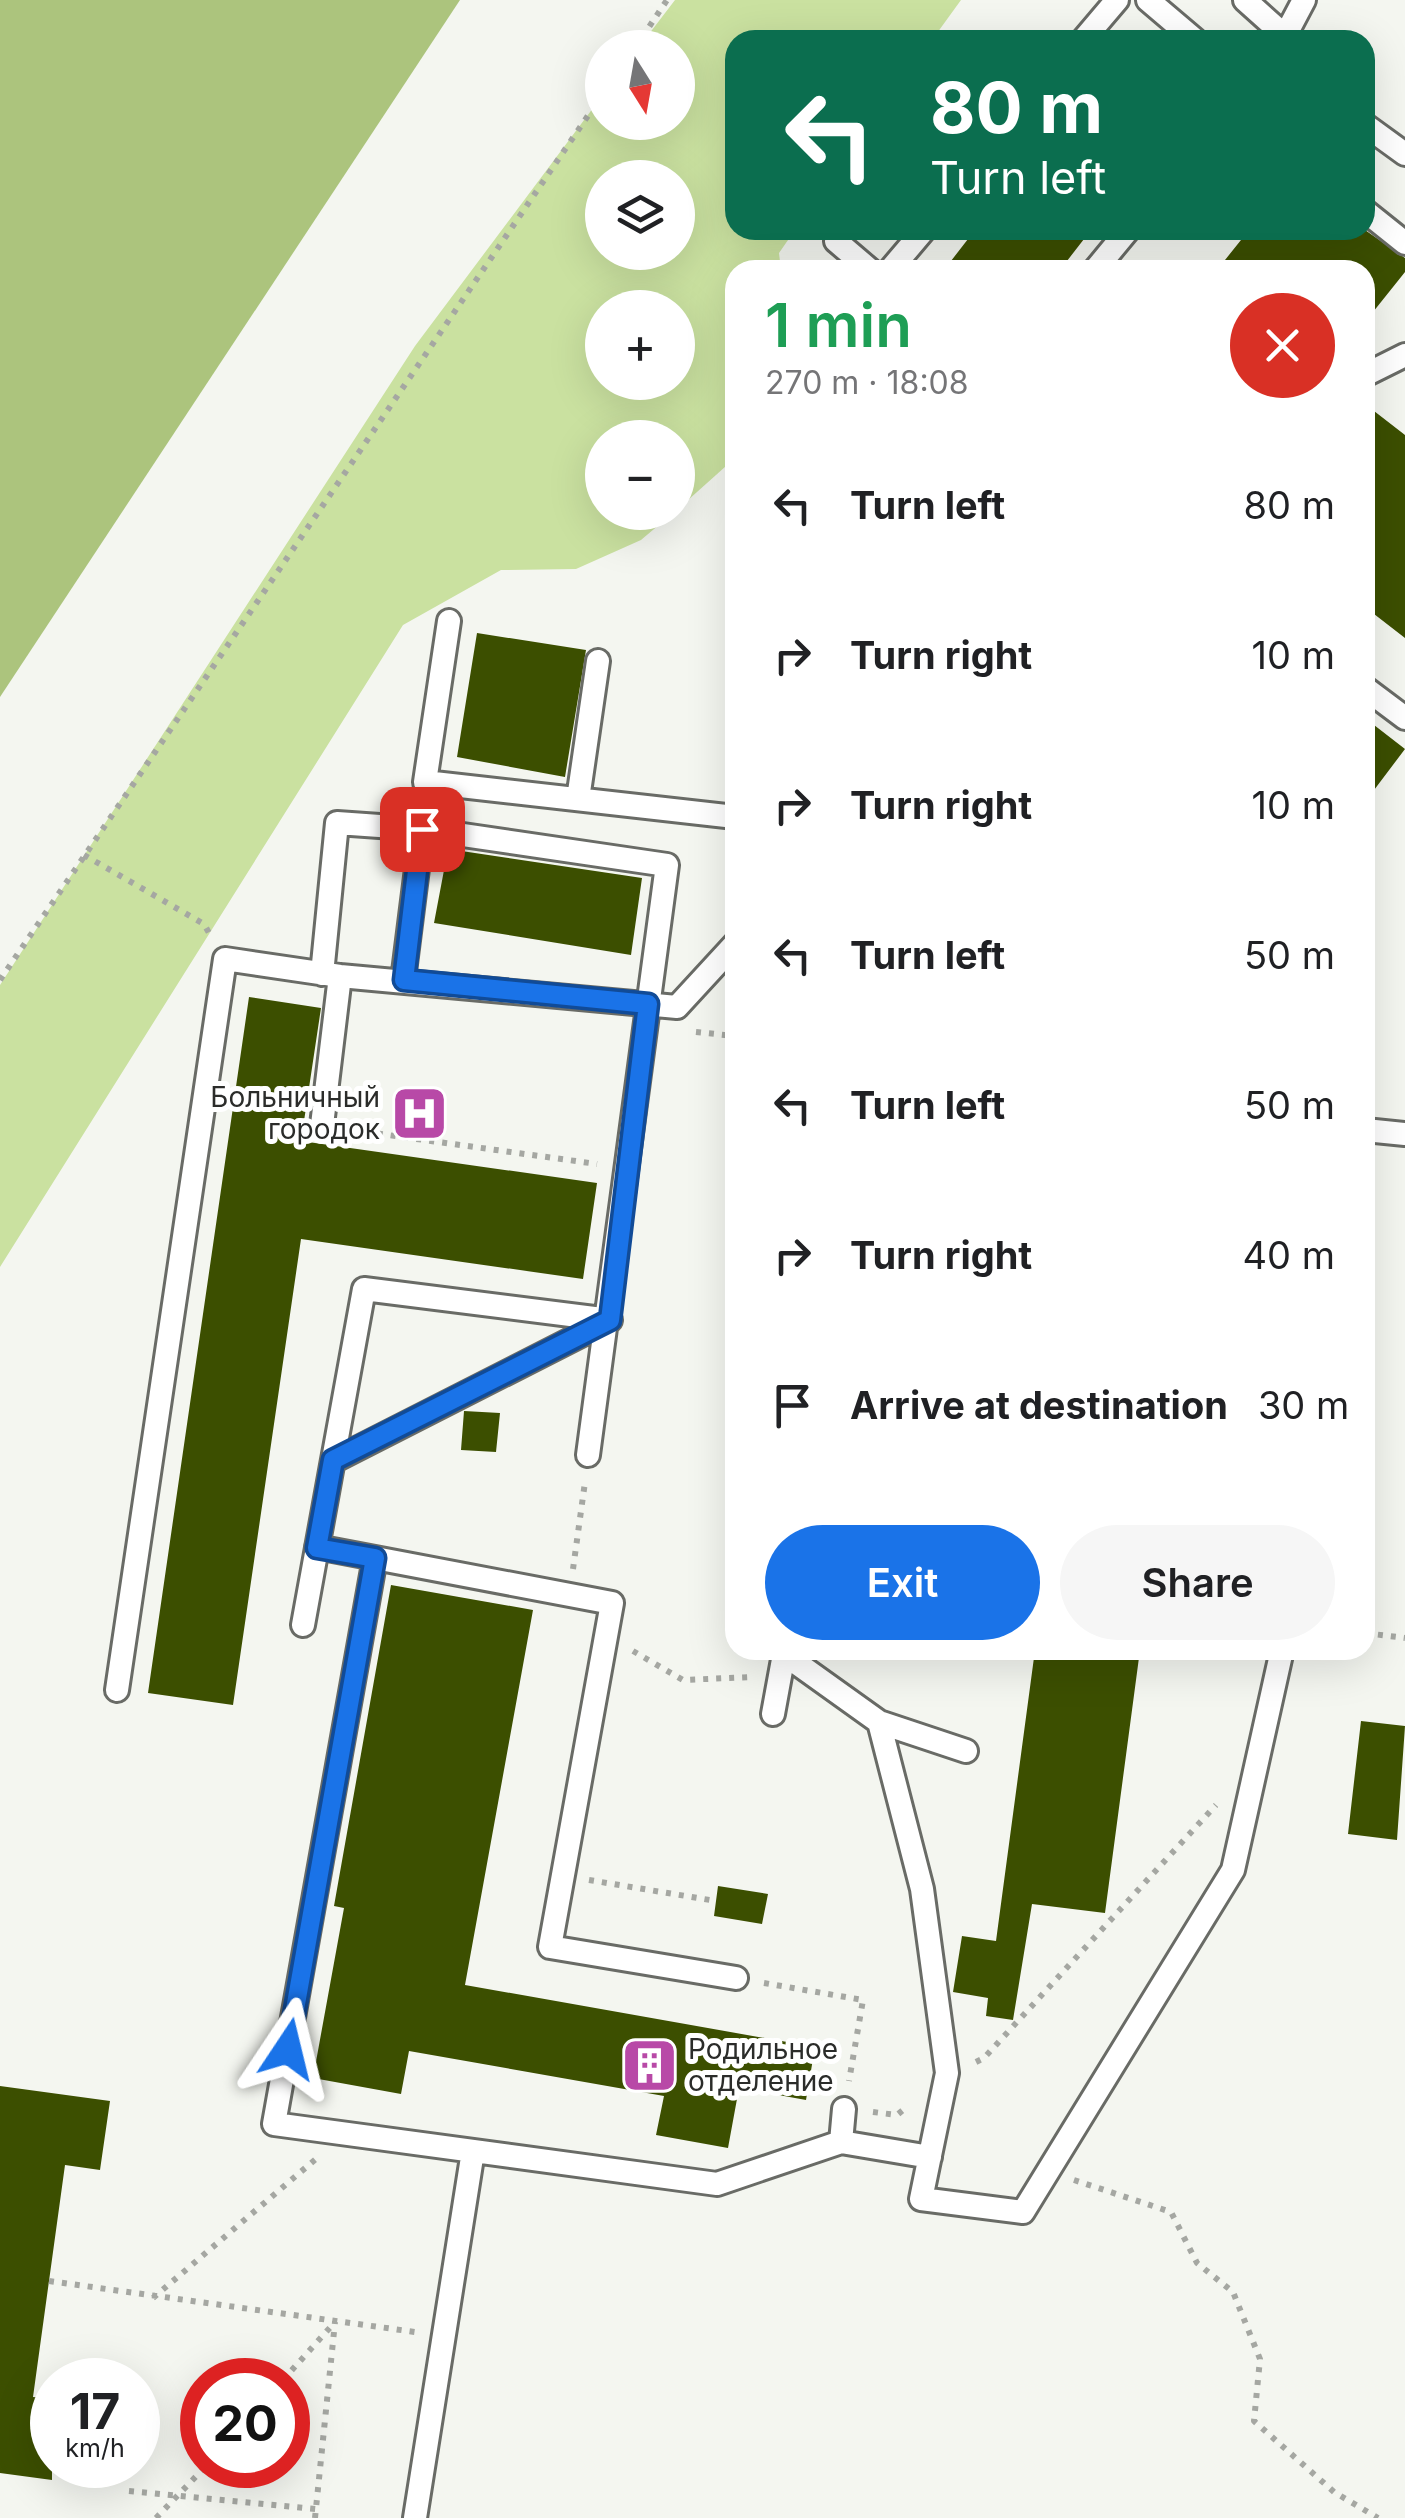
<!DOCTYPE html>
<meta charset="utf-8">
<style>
body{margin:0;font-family:Inter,sans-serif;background:#f6f6f6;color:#202124;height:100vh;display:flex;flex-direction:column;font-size:38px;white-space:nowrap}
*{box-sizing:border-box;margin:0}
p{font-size:32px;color:#757577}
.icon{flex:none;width:55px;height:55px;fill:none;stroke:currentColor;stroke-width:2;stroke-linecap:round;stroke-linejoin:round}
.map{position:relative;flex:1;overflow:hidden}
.panel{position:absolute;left:725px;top:260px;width:650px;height:1400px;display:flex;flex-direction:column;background:#fff;border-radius:30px;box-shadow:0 10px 40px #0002}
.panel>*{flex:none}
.guide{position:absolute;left:725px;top:30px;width:650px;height:210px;border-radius:30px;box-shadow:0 10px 40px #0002;background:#0b6e4f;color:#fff;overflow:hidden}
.needle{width:65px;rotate:169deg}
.fabs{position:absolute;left:585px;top:30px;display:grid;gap:20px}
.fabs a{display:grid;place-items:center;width:110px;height:110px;border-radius:50%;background:#fff;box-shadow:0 10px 40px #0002;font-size:50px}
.speed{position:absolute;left:30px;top:2358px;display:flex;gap:20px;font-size:50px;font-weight:700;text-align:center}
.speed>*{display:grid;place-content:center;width:130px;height:130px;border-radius:50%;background:#fff;box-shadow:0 10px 40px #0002;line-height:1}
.speed small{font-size:25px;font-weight:400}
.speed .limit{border:15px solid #d22;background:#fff;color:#111}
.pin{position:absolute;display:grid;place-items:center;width:85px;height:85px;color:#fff;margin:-42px;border-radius:20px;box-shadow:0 5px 15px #0006}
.me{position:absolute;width:110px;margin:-55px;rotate:10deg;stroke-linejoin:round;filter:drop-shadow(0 0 8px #0008)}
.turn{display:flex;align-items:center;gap:35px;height:210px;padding:0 40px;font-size:45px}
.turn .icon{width:130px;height:130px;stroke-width:2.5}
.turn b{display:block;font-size:70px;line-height:85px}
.round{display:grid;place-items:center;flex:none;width:105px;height:105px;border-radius:52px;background:#f6f6f6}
.summary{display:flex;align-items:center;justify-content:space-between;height:170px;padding:0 40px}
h1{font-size:60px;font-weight:600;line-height:75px;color:#1e9e55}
.primary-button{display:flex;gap:20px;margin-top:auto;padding:20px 40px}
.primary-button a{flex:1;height:115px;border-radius:60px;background:#1a73e8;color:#fff;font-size:40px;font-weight:600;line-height:115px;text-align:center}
.primary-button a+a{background:#f6f6f6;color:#202124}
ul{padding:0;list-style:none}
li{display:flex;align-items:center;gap:30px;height:150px;padding:0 40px}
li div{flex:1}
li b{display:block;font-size:38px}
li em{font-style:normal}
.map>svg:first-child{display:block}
.green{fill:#cae1a0;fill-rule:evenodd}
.water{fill:#acc47d}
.building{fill:#3c4f00}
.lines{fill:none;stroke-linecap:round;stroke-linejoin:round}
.lane-casing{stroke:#696b66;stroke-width:28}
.path{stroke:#a5a7a2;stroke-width:6;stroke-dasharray:5 8;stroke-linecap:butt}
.lane{stroke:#fff;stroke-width:22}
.route-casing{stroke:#114b97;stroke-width:25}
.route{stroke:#1a73e8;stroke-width:18}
.labels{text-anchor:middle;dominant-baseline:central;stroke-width:10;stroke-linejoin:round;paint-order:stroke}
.poi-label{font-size:28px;fill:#2b2c2a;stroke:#fff;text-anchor:end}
</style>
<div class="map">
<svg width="1405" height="2518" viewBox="0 0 1405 2518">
<rect width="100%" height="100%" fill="#f4f6f0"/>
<path class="green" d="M675,0H961L932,40H735V230H795L779,253L781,270H735V458L678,509V438H602V512L673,513L641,540L576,569L501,570L403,625L0,1267V985L415,346L602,96V122H678V48L639,47ZM602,178H678V252H602ZM602,308H678V382H602Z"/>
<path class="water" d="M0,0H460L0,697Z"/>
<path class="building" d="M975,230H1091L1060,270H944Z
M1249,230H1365L1405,258V272L1365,322V270H1217Z
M1365,404L1405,435V638L1365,607Z
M477,633L586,650L565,777L457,757Z
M1365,718L1405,749L1365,802Z
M448,849L642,878L631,955L434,923Z
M249,997L321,1008L301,1141L597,1183L583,1279L301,1239L233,1705L148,1693Z
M464,1411L500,1413L496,1452L461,1450Z
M391,1585L533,1610L465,1985L815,2047L806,2100L739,2088L728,2148L656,2135L664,2096L409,2051L401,2094L313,2078L344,1908L334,1906Z
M1035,1650H1140L1105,1913L1032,1904L1013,2020L986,2016L988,1998L953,1992L962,1936L996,1941Z
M1361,1721L1405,1726L1397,1840L1348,1834Z
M718,1886L768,1894L762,1924L714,1916Z
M0,2086L110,2101L100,2170L65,2165L33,2397L52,2399V2480L0,2473Z"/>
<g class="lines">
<defs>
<path id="lane" d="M1148,0L1195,40
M1245,0L1285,36L1304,0
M1083,40L1117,0
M1365,125L1405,154
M1365,211L1405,243
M836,241L870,270
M890,270L924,230
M1095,270L1128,230
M1365,375L1405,355
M449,621L425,782L735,817
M1365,688L1405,718
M578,799L598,661
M322,974L337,823L422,829
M403,980L422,829L667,865L588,1455
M322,1125L340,976
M1365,1130L1405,1134
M317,1547L375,1558
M303,1625L364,1289L610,1320L333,1461
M117,1690L225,959L340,976L677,1007L735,944
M773,1714L784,1654L879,1722
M966,1751L879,1722L922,1889L947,2073L921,2199L1023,2212L1233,1870L1282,1650
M736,1978L550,1947L612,1603L375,1558L274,2124L717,2184L841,2142L930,2157
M841,2142L844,2109
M415,2518L473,2151"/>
</defs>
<use href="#lane" class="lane-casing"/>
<path class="path" d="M635,48L667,0
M84,855L204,924L209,933
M0,980L602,95
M696,1032L735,1036
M352,1130L597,1164
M573,1569L585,1482
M1365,1633L1405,1638
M633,1651L683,1680L752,1677
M589,1880L716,1901
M764,1983L863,2000L849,2081
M976,2062L984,2058L1216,1805
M873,2112L897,2115L908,2106
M1074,2180L1171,2212L1197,2263L1233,2292L1260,2359L1254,2421L1334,2492L1378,2518
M49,2281L415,2332
M153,2298L317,2158
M283,2380L335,2322
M129,2491L316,2509
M156,2518L207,2465
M315,2518L335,2322"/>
<use href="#lane" class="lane"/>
</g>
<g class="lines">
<defs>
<path id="route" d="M288,2049L375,1558L317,1548L333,1460L610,1320L648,1004L404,980L422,829"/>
</defs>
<use href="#route" class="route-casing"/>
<use href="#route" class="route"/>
</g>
<defs>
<symbol id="hospital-square" viewBox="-11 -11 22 22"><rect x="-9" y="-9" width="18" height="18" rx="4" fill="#b849a7" stroke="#fff"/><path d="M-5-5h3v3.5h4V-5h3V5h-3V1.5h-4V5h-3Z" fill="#fff"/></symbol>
<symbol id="building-square" viewBox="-11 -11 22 22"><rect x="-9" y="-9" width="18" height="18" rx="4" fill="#b849a7" stroke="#fff"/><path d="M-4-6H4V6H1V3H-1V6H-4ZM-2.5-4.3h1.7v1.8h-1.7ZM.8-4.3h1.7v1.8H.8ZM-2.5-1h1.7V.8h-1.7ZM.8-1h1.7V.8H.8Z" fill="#fff"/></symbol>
</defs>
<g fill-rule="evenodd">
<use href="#hospital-square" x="388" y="1082" width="63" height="63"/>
<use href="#building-square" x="618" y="2034" width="63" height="63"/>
</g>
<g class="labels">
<g class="poi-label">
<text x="380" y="1097">Больничный<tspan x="380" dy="32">городок</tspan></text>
<text x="688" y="2049" text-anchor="start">Родильное<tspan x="688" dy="32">отделение</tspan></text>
</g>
</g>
</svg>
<div class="fabs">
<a><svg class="needle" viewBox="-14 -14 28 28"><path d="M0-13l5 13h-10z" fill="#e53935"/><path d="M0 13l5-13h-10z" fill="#757577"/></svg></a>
<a><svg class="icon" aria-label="layers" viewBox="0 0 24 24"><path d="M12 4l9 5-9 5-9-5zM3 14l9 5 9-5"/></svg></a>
<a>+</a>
<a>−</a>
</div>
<div class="speed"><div>17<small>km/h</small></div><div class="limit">20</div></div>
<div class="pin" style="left:422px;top:829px;background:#d93025"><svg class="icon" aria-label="arrive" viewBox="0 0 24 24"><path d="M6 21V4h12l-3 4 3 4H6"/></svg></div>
<svg class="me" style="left:288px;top:2049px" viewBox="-20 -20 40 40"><path d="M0-17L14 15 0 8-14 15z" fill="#1a73e8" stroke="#fff" stroke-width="4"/></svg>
<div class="guide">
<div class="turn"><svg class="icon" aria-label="left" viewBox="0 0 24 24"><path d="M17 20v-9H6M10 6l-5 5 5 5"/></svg><div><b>80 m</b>Turn left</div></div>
</div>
<section class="panel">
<div class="summary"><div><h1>1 min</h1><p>270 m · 18:08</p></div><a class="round" style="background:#d93025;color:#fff"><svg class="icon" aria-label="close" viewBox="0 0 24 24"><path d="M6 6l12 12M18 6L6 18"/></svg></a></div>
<ul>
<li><svg class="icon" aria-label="left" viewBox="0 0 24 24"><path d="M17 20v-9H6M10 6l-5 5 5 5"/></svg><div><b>Turn left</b></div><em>80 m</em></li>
<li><svg class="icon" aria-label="right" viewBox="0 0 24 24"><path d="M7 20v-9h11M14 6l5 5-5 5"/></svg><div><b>Turn right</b></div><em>10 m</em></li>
<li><svg class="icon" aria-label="right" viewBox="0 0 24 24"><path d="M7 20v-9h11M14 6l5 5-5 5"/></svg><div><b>Turn right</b></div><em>10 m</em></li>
<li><svg class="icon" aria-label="left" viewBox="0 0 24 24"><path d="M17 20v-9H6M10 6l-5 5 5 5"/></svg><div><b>Turn left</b></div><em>50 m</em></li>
<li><svg class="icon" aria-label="left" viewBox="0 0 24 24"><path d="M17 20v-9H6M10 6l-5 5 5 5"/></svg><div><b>Turn left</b></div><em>50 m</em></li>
<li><svg class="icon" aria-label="right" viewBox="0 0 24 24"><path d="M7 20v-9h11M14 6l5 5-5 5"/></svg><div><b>Turn right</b></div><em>40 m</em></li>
<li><svg class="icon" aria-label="arrive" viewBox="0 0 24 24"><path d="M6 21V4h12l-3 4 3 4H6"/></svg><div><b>Arrive at destination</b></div><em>30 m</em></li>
</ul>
<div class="primary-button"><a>Exit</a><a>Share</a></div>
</section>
</div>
